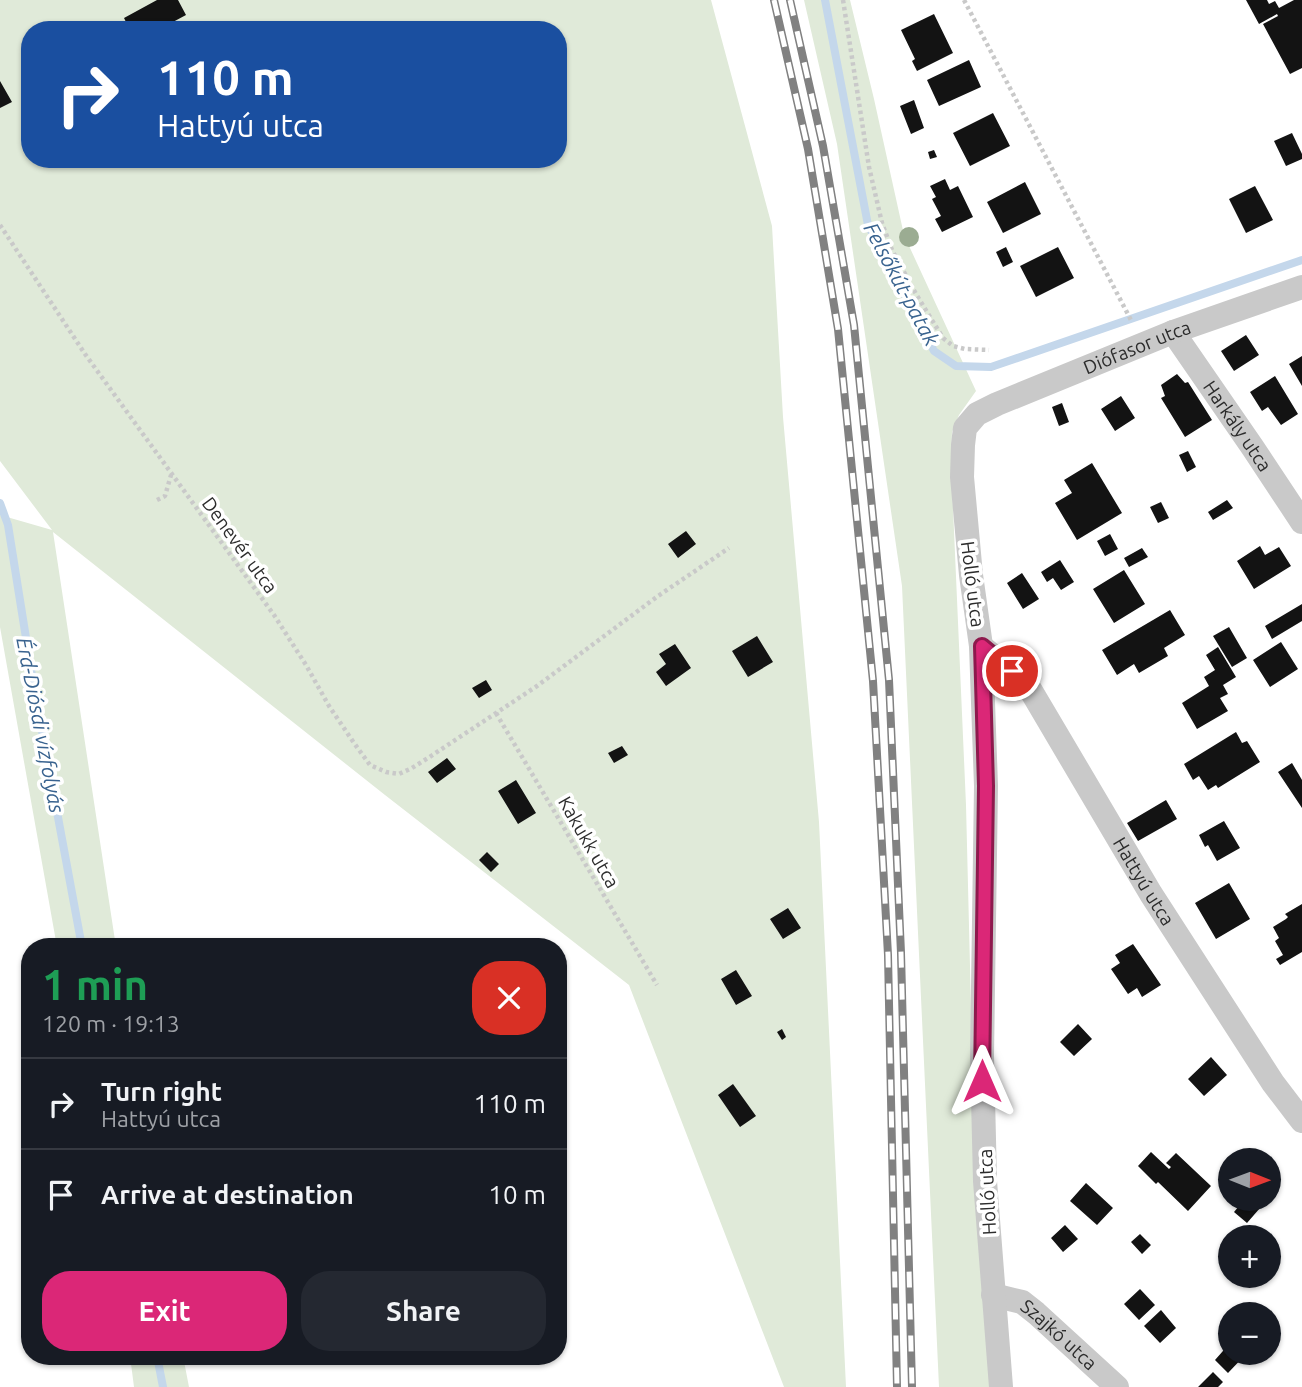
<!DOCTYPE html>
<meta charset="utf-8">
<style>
body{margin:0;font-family:Ubuntu,sans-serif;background:#242831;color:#f1f3f6;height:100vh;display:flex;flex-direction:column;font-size:26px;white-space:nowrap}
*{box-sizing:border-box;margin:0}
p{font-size:23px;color:#9ea1a6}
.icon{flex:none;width:38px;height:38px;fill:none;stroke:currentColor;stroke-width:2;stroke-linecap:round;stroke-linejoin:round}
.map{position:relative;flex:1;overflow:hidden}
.sheet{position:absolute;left:21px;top:938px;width:546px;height:427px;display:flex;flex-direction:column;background:#171b24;border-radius:28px;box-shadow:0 2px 5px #0004}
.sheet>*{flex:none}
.banner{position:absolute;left:21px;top:21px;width:546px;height:147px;border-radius:28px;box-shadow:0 2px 5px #0004;background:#1a4fa0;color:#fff;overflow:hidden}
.needle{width:46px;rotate:91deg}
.fabs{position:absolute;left:1218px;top:1148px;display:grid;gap:14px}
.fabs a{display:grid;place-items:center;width:63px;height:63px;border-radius:50%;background:#171b24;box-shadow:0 2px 5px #0004;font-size:35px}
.pin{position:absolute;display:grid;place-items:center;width:60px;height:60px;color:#fff;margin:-30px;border:4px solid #fff;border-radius:50%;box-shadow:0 2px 7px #0007}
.me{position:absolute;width:77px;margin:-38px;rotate:0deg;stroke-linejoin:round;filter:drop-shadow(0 0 5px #0008)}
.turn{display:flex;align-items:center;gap:24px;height:147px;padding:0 21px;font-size:32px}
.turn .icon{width:91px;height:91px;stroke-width:2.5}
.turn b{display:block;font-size:49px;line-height:60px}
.round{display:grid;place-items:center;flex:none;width:74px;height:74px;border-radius:28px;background:#242831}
.headline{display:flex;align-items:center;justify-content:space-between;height:119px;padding:0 21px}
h1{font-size:42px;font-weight:600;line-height:52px;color:#1e9e55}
.button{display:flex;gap:14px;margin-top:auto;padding:14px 21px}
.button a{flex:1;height:80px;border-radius:28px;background:#db2777;color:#fff;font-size:28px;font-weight:600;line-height:80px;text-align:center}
.button a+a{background:#242831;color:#f1f3f6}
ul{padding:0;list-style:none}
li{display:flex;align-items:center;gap:21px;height:91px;padding:0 21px;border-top:2px solid #363941}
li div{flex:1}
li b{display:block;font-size:26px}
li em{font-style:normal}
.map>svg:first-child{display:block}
.green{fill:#e0ead9;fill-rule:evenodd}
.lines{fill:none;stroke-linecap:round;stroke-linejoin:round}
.stream{stroke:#c4d7eb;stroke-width:8}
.building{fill:#131313}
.path{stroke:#c9c9c9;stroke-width:4.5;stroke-dasharray:3.5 3.5;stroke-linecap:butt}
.minor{stroke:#c9c9c9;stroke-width:24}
.rail-casing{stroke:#818181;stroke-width:8}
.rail{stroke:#fff;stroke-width:5;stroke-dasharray:16;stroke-linecap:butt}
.tree{fill:#9bac92}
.route-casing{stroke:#8e194d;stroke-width:18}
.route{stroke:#db2777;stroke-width:12}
.labels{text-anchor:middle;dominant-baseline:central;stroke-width:7;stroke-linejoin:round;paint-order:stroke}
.street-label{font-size:19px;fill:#2c2c2c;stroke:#fff}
.water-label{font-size:21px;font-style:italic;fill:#39638f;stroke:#fff}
</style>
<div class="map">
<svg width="1302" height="1387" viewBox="0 0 1302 1387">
<rect width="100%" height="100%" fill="#fff"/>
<path class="green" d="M0,0H711L772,226L783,417L819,822L846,1387H784L629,985L385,795L53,532L116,947H57L0,627V515L52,530L0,461ZM30,30H558V159H30Z
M804,0H850L874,99L904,235L976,391L959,415L952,432L951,462L966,805L974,1127L995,1387H939L902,586L837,144Z
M130,1356H183L189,1387H134Z"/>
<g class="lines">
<path class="stream" d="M825,0L868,225L934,351L956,366L991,367L1302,260
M0,503L8,525L33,682L82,947
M157,1356L163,1387"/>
</g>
<path class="building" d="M157,0H178L186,15L158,30H130L124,18Z
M1246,0H1267L1269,4L1275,1L1279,8L1294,0H1302V68L1290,74L1263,24L1278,16L1277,14L1259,24Z
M934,14L953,53L917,71L912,61L915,59L901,30Z
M969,60L981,87L939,106L927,80Z
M0,81L12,102L0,108Z
M914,100L924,128L911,134L900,106Z
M993,113L1010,146L970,166L953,133Z
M1292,133L1302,154V159L1286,166L1274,141Z
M934,150L937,157L930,159L928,152Z
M945,179L950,190L958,186L973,217L942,232L935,219L941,216L932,199L936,197L930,186Z
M1025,182L1041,214L1003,233L987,202Z
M1255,186L1273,220L1246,233L1229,199Z
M1006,247L1013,262L1003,267L996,252Z
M1058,247L1074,278L1036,297L1020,266Z
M1246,335L1259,355L1234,371L1221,351Z
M1302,356V386L1289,364Z
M1177,374L1185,383L1188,382L1212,420L1185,437L1161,398L1165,396L1161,385Z
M1275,376L1298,414L1281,425L1268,407L1262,411L1250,392Z
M1121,396L1135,418L1115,431L1101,409Z
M1062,403L1069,422L1059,426L1052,407Z
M1188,451L1196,467L1187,472L1179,455Z
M1092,463L1122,513L1077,540L1055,503L1072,493L1064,480Z
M1227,500L1233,508L1213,520L1208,512Z
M1161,502L1169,518L1158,523L1150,507Z
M686,531L696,544L678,558L668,544Z
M1110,534L1118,549L1105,556L1097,541Z
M1260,546L1265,555L1279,547L1291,566L1254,589L1237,561Z
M1142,548L1148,557L1129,567L1124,558Z
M1060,560L1074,582L1061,590L1053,578L1047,582L1041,572Z
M1124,570L1145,604L1114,623L1093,589Z
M1022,573L1039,599L1023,609L1007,583Z
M1302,604V621L1272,639L1265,626Z
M1170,610L1185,635L1164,648L1168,656L1139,673L1134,664L1117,675L1102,650Z
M1229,627L1247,658L1232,667L1213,636Z
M757,636L773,662L748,677L732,651Z
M1281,642L1298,669L1270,687L1253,660Z
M675,644L691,668L666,686L656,672L666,664L659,654Z
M1218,647L1236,677L1223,685L1228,694L1220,698L1228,711L1197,729L1182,703L1209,686L1204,677L1215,670L1206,655Z
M486,680L492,690L479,698L472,688Z
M1236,732L1242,743L1247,741L1260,762L1218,788L1216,785L1208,790L1199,776L1193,780L1184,764Z
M622,746L628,755L614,763L608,753Z
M447,758L456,769L437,783L428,772Z
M1292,763L1302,780V808L1278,772Z
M516,780L536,813L518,824L498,791Z
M1166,800L1177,819L1138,841L1127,823Z
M1224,821L1240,848L1217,861L1208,845L1205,847L1199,835Z
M487,852L499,864L491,872L479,860Z
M1229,883L1250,919L1216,939L1195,903Z
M1302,904V952L1280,965L1276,959L1283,955L1275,941L1279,938L1273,927L1286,919L1288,917L1285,914Z
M788,908L801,928L783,939L770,919Z
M1133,944L1161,985L1142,997L1137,988L1128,994L1111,969L1120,963L1115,955Z
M736,970L752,996L736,1005L721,979Z
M1078,1024L1092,1039L1074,1056L1060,1042Z
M782,1029L786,1037L782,1040L777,1032Z
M1211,1057L1227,1075L1204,1096L1188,1079Z
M733,1084L756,1116L740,1127L718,1095Z
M1151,1152L1169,1169L1171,1167L1166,1163L1176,1153L1211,1186L1188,1211L1158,1182L1156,1184L1138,1166Z
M1086,1183L1113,1208L1097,1225L1070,1201Z
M1245,1199H1249L1260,1208L1247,1223L1234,1212Z
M1065,1225L1078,1239L1063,1252L1051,1238Z
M1140,1234L1151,1245L1142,1254L1131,1242Z
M1140,1289L1155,1305L1139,1320L1124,1304Z
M1161,1310L1176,1328L1160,1343L1144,1326Z
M1230,1343V1353H1247L1228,1373L1215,1360Z
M1213,1372L1223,1382L1218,1387H1198Z"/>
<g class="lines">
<path class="path" d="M843,0L869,167L882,223L892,250L916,294L943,338L953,346L965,349L989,350
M964,0L1132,322
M0,225L85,354L274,615L306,665L329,706L354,743L370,765L386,772L399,774L412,768L428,758L537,686L658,596L729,548
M157,500L165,496L171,475
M496,713L657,985"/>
<g class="minor">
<path id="s1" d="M1173,332L1253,448L1302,522"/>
<path id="s2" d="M981,646L1027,684L1151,894L1273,1083L1302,1121"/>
<path id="s3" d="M993,1295L1022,1302L1036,1313L1117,1387"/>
<path id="s4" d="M1001,1387L985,1181L982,1056L986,786L981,646L971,575L962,477L963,445L965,428L977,414L997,404L1173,332L1302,287"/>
</g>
<defs>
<path id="rail" d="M774,0L808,149L838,329L873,681L888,955L897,1387
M790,0L823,146L854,325L889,680L901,953L912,1387"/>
</defs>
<use href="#rail" class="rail-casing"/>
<use href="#rail" class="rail"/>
</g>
<circle class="tree" cx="909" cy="237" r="10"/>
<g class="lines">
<defs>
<path id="route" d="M982,1081L986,786L982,646L1012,671"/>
</defs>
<use href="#route" class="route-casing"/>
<use href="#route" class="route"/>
</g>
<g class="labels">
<g class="street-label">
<text stroke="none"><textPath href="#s4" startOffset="1153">Diófasor utca</textPath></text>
<text stroke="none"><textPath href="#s1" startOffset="114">Harkály utca</textPath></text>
<text transform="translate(240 545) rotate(54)">Denevér utca</text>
<text transform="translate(973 584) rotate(83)">Holló utca</text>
<text transform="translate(589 842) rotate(60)">Kakukk utca</text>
<text stroke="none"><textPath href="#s2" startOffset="289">Hattyú utca</textPath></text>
<text transform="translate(987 1192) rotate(-93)">Holló utca</text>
<text stroke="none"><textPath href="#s3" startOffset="79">Szajkó utca</textPath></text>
</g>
<g class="water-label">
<text transform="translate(902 284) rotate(62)">Felsőkút-patak</text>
<text transform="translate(41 725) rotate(79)">Érd-Diósdi vízfolyás</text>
</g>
</g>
</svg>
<div class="fabs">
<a><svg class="needle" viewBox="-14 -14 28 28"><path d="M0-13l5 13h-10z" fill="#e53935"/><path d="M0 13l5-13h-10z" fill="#9ea1a6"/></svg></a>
<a>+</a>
<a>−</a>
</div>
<div class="pin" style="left:1012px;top:671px;background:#d93025"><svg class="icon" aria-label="arrive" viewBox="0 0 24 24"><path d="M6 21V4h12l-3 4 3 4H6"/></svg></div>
<svg class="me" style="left:982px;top:1081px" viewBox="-20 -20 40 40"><path d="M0-17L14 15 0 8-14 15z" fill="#db2777" stroke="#fff" stroke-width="4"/></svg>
<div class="banner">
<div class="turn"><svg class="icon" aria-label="right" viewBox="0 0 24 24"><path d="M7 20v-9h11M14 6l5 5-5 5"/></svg><div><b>110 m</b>Hattyú utca</div></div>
</div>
<section class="sheet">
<div class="headline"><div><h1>1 min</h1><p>120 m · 19:13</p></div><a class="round" style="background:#d93025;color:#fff"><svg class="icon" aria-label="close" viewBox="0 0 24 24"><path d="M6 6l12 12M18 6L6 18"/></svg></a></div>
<ul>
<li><svg class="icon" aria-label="right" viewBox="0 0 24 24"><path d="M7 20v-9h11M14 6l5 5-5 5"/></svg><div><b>Turn right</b><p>Hattyú utca</p></div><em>110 m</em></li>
<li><svg class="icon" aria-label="arrive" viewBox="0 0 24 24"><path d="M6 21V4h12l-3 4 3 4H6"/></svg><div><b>Arrive at destination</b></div><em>10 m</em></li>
</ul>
<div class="button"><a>Exit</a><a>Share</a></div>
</section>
</div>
